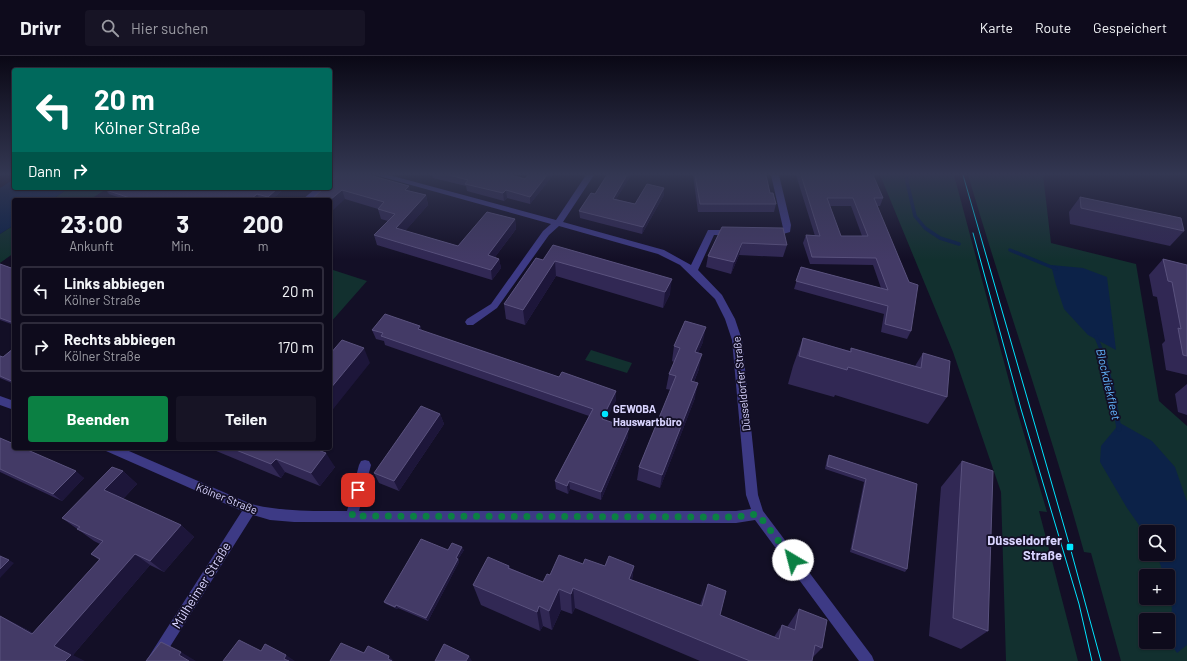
<!DOCTYPE html>
<html lang="de">
<meta charset="utf-8">
<style>
body{margin:0;font-family:Barlow,sans-serif;background:#171425;color:#f1f3f6;height:100vh;display:flex;flex-direction:column;font-size:15px;white-space:nowrap}
*{box-sizing:border-box;margin:0}
p{font-size:13px;color:#9b9ba3}
.icon{flex:none;width:22px;height:22px;fill:none;stroke:currentColor;stroke-width:2;stroke-linecap:round;stroke-linejoin:round}
.map{position:relative;flex:1;overflow:hidden}
.side{position:absolute;left:12px;top:142px;width:320px;height:252px;display:flex;flex-direction:column;background:#0e0b1c;border-radius:4px;box-shadow:0 1px 3px #0004,0 0 0 1px #2e2b3b}
.side>*{flex:none}
.guide{position:absolute;left:12px;top:12px;width:320px;height:122px;border-radius:4px;box-shadow:0 1px 3px #0004,0 0 0 1px #2e2b3b;background:#00695c;color:#fff;overflow:hidden}
.buttons{position:absolute;left:1139px;top:469px;display:grid;gap:8px}
.buttons a{display:grid;place-items:center;width:36px;height:36px;border-radius:4px;background:#0e0b1c;box-shadow:0 1px 3px #0004,0 0 0 1px #2e2b3b;font-size:20px}
.pin{position:absolute;display:grid;place-items:center;width:34px;height:34px;color:#fff;margin:-17px;border-radius:8px;box-shadow:0 2px 6px #0006}
.me{position:absolute;width:44px;margin:-22px;rotate:323deg;stroke-linejoin:round;filter:drop-shadow(0 0 3px #0008)}
.turn{display:flex;align-items:center;gap:14px;height:84px;padding:0 16px;font-size:18px}
.turn .icon{width:52px;height:52px;stroke-width:2.5}
.turn b{display:block;font-size:28px;line-height:34px}
.then{display:flex;align-items:center;height:38px;padding:0 16px;background:#0003;gap:8px;font-size:15px}
.eta{display:flex;justify-content:space-evenly;align-items:center;height:68px;text-align:center}
.eta b{font-size:24px;font-weight:700;line-height:28px}
.cta{display:flex;gap:8px;margin-top:auto;padding:8px 16px}
.cta a{flex:1;height:46px;border-radius:4px;background:#0b8043;color:#fff;font-size:16px;font-weight:700;line-height:46px;text-align:center}
.cta a+a{background:#171425;color:#f1f3f6}
ul{padding:0;list-style:none}
li{display:flex;align-items:center;gap:12px;height:50px;margin:0 8px 6px;padding:0 8px;border:2px solid #2e2b3b;border-radius:4px}
li div{flex:1}
li b{display:block;font-size:15px}
li em{font-style:normal}
header{display:flex;align-items:center;gap:24px;box-sizing:border-box;height:56px;padding:0 20px;background:#0e0b1c;border-bottom:1px solid #2e2b3b}
header strong{font-size:19px}
nav{display:flex;gap:22px;margin-inline-start:auto;font-size:14px}
.search{width:280px;height:36px;background:#171425;display:flex;align-items:center;gap:10px;box-sizing:border-box;padding:0 14px;border-radius:4px;color:#9b9ba3;font-size:15px}
.map>svg:first-child{display:block}
.green{fill:#12302f;fill-rule:evenodd}
.water{fill:#0c2248}
.lines{fill:none;stroke-linecap:round;stroke-linejoin:round}
.stream-far1{stroke:#0c2248;stroke-width:3.5}
.stream{stroke:#0c2248;stroke-width:5}
.minor{fill:#3d3a85;fill-rule:evenodd}
.tram{stroke:#00e5ff;stroke-width:1}
.wall{fill:#312854;fill-rule:evenodd}
.shaded-wall{fill:#1d163a}
.building{fill:#433a66;stroke:#5a527e;fill-rule:evenodd}
.route{stroke:#0b8043;stroke-width:7;stroke-dasharray:0 12.6}
.poi-dot{fill:#00e5ff;stroke:#130f26;stroke-width:1.5}
.labels{text-anchor:middle;dominant-baseline:central;stroke-width:3.5;stroke-linejoin:round;paint-order:stroke}
.street-label{font-size:11px;fill:#d9d4ff;stroke:#130f26}
.poi-label{font-size:11px;font-weight:bold;fill:#d9d4ff;stroke:#130f26;text-anchor:start}
.water-label{font-size:12px;font-style:italic;fill:#62b6ff;stroke:#130f26}
.near-poi-label{font-size:13px;font-weight:bold;fill:#d9d4ff;stroke:#130f26;text-anchor:end}
.near-street-label{font-size:13px;fill:#d9d4ff;stroke:#130f26}
</style>
<header>
<strong>Drivr</strong>
<div class="search"><svg class="icon" aria-label="search" viewBox="0 0 24 24"><circle cx="10" cy="10" r="6"/><path d="M15 15l6 6"/></svg>Hier suchen</div>
<nav><a>Karte</a><a>Route</a><a>Gespeichert</a></nav>
</header>
<div class="map">
<svg width="1187" height="605" viewBox="0 0 1187 605">
<rect width="100%" height="100%" fill="#130f26"/>
<path class="green" d="M880,119H954L1016,351L1047,456L1039,455L1078,605H1006L1001,436L953,296Z
M968,119H1043L1051,187L1136,208L1159,345L1187,370V605H1121L1091,497L1084,496C1049,369 1005,245 968,119ZM1146,476H1168V498H1146ZM1146,520H1168V542H1146ZM1146,564H1168V586H1146Z
M69,132H108L89,144H51Z
M14,169V197L0,207V178Z
M330,213L367,225L330,267Z
M591,294L632,307L627,317L585,304Z"/>
<path class="water" d="M14,123V132H69L51,144H14V169L0,178V132Z
M1051,209L1083,212L1107,221L1116,294L1088,279L1064,253L1056,229Z
M1120,367L1152,385L1175,411L1187,446V589L1177,597L1169,585L1172,552L1168,536V520H1164L1157,498H1168V476H1146V479L1127,452L1100,406L1101,390Z"/>
<g class="lines">
<path class="stream-far1" d="M907,119V126L915,160L925,172L940,182L959,188
M1010,194L1056,213
M1096,281L1105,302L1111,328"/>
<path class="stream" d="M1111,327L1119,373"/>
<path class="minor" d="M331,119H339L333,127H330Z
M375,119H389L556,164L586,119H594L563,166L664,194L691,209L708,174H736L737,176L736,178L733,179H714L698,214L722,239L735,263L742,284L758,439L763,455L872,600L874,605H859L755,464L736,467L294,466L270,464L253,459L161,605H146L242,455L106,395L104,392H122L251,448C283,456 315,455 347,455L359,409L361,405L365,404L369,405L371,409L359,455H736L751,453L746,439L732,284L725,263L715,243L680,209L658,198L559,170L549,179L497,252L473,269H467L465,266L467,263L491,248L543,175L551,168Z
M771,119H779L791,169L790,176C783,178 773,182 767,176L771,173L783,172Z
M316,132H325L311,144H302Z
M0,340L14,345V354L0,349Z"/>
<path class="tram" d="M963,119L1070,491L1101,605
M973,177L1021,353L1079,548L1092,605"/>
</g>
<path class="wall" d="M432,119H511L525,123L528,119H553L530,148L507,142L504,145L467,135L466,130L433,122Z
M607,119H631L616,143L635,148L664,132V139L642,178L580,162L579,155L595,138Z
M693,119H766L770,137L776,148L774,156H698Z
M796,119H873L883,142L880,150H877L911,275L907,283L881,276L884,258L794,233L801,211L881,232L873,209L810,208L803,187L806,179L815,180ZM830,150H851L862,180H841Z
M324,132L410,135L426,139L428,149L405,175L458,190L515,163L516,173L495,201L499,203L501,212L492,224L377,189L374,179L388,165L381,163L378,153L345,143Z
M284,133L271,144H267L259,142L257,144H127L109,138L106,134Z
M1080,141L1184,175L1170,190L1070,168L1069,156Z
M722,171L787,189L783,201L739,199L731,218L706,211L708,200Z
M553,189L670,238L663,252L556,220L525,269L506,263L504,248L543,204Z
M1163,203L1187,209V319L1166,314L1162,288L1165,285L1157,241L1153,240L1149,219Z
M0,208L14,213V269L0,264Z
M420,270L422,275L559,321L616,335V344L606,364L628,381L601,444L570,433L568,438L556,433L555,425L589,360L385,289L384,285L376,283L372,274Z
M803,282L850,295L851,292L915,310L923,297L947,341L928,368L835,339L834,341L788,328L793,310Z
M703,286L698,297L699,313L694,326L695,342L660,432L637,424L639,411L671,334L666,333L669,318L674,306L672,305L674,290Z
M14,292V328L0,322V300L3,301Z
M1187,328V359L1178,356L1175,338Z
M440,358L444,368L399,435L379,427L374,417Z
M0,382L84,422L62,445L0,416Z
M209,392H313L335,411L320,430L285,416L281,422Z
M829,399L917,428L907,513L905,516L850,496L864,426L825,413L827,403Z
M962,405L988,575L961,593L929,580L941,431Z
M123,415L137,428L123,443L181,469L194,481L164,516L150,509L73,599L0,605V560L16,568L33,577L99,504L91,498L100,488L94,485L62,462Z
M448,494H464L458,503L459,506L428,565L398,552L397,553L386,548L384,546Z
M583,508L605,510H634L632,524L700,549L708,528L720,559L774,581L782,569L787,571L799,553L822,592L812,602V605H700L575,552L572,558L561,554L552,574L543,570L540,575L481,549L473,529L509,510L510,512L543,526L550,519Z"/>
<path class="shaded-wall" d="M547,119H553L530,148V141Z
M627,119H631L612,150L613,143Z
M409,130L411,139L405,134Z
M278,132H283L284,133L271,144H270L268,141Z
M664,132V139L642,178L643,171Z
M342,134L345,143L330,157V144Z
M506,134L507,142L504,145L503,137Z
M257,138L259,142L257,144H250Z
M426,139L428,149L399,182L396,172Z
M515,163L516,173L489,209L488,199Z
M742,187L739,199L731,218L734,206Z
M499,203L501,212L492,224L491,214Z
M555,205L556,220L525,269L523,254Z
M672,223L670,238L663,252L665,236Z
M420,270L423,279L418,273Z
M706,271L703,286L692,311L695,296Z
M364,292L370,307L330,357V333Z
M702,298L699,313L688,340L691,325Z
M698,327L695,342L660,432L662,419Z
M616,335V344L602,372V363Z
M440,358L444,368L399,435L394,425Z
M629,372L628,381L601,444V436Z
M326,397L335,411L320,430L311,417Z
M276,403L285,416L281,422L271,408Z
M76,415L84,422L62,445L53,438Z
M123,415L137,428L119,447L104,434Z
M569,425L570,433L568,438L567,430Z
M181,469L194,481L164,516L150,505Z
M462,491L464,494L458,503L459,506L428,565L426,562Z
M135,498L150,509L73,599L85,605H65L54,590Z
M9,504L14,507L0,522V513Z
M634,510L631,531L629,523Z
M573,532L575,552L572,558L571,538Z
M559,533L561,554L552,574L549,555Z
M396,549L398,552L397,553L395,551Z
M539,550L543,570L540,575L537,556Z
M0,560L16,568L52,587L32,578Z
M181,596L196,605H188L179,599Z
M286,599L295,605H287L284,603Z
M389,600L394,605H390L388,603Z
M469,600L472,605H466Z"/>
<path class="building" d="M338,119H369L409,130L405,134L426,139L396,172L458,190L487,156L515,163L488,199L499,203L491,214L374,179L395,158L378,153L384,146L342,134L330,144H311L324,132H330V127Z
M449,119H511L525,123L528,119H547L530,141L506,134L503,137L465,128L468,124Z
M607,119H627L613,143L635,148L647,128L664,132L643,171L579,155L591,137L595,138Z
M695,119H766L770,137H773L776,148H700Z
M801,119H873L883,142H874L909,226L918,229L911,275L885,268L888,250L796,225L801,211L888,234L876,202L812,201L806,179L820,180ZM827,142H853L868,180H841Z
M109,132H278L268,141L257,138L250,144H132L133,143L106,134Z
M1080,141L1181,162L1184,175L1081,152Z
M722,171L783,172L787,189L742,187L734,206L708,200Z
M553,189L672,223L665,236L555,205L523,254L504,248L536,202L543,204Z
M1163,203L1187,209V300L1183,299L1178,272L1181,273L1172,226L1168,225Z
M0,208L14,213V267L0,262Z
M385,258L420,270L418,273L559,321L562,316L616,335L602,363L629,372L601,436L569,425L567,430L555,425L593,353L381,280L383,277L372,274Z
M685,265L706,271L695,296L702,298L691,325L698,327L662,419L639,411L676,320L669,318L680,292L674,290Z
M803,282L851,296V292L921,312L923,297L950,305L947,341L848,311L847,314L799,300Z
M342,284L364,292L330,333V298Z
M14,292V326L0,320V300L3,301Z
M421,350L440,358L394,425L374,417Z
M0,382L14,388V392H23L76,415L53,438L0,413Z
M231,392H313L326,397L311,417L276,403L271,408Z
M829,399L917,428L907,513L852,493L866,423L827,410Z
M962,405L993,415L988,575L953,562Z
M112,411L123,415L104,434L181,469L150,505L135,498L54,590L71,599L65,605H0V560L32,578L100,503L91,498L103,485L77,473L80,471L62,462Z
M421,483L448,494L452,487L462,491L456,502L458,503L426,562L396,549L395,551L384,546Z
M559,499L583,508L585,503L605,510L609,500L634,510L629,523L702,550L708,528L726,535L720,559L779,583L782,569L795,574L799,553L827,564L822,592L815,589L812,605H750L573,532L571,538L559,533L549,555L539,550L537,556L473,529L488,501L509,510L508,512L543,526L547,518L550,519Z
M0,500L9,504L0,513Z
M239,584L261,595L265,588L286,599L284,603L289,605H223Z
M161,586L181,596L179,599L189,605H146Z
M341,587L364,597L368,590L389,600L388,603L392,605H330Z
M444,588L469,600L466,605H435Z"/>
<linearGradient id="sky" x2="0" y2="1"><stop stop-color="#0a0815"/><stop offset="0.58" stop-color="#333752"/><stop offset="1" stop-color="#333752" stop-opacity="0"/></linearGradient>
<rect width="1187" height="204" fill="url(#sky)"/>
<g class="lines">
<path class="route" d="M358,434L352,460L736,461L758,458L793,504"/>
</g>
<g class="poi-dot">
<circle cx="605" cy="358" r="4"/>
<rect x="1066" y="487" width="8" height="8" rx="2"/>
</g>
<g class="labels">
<g class="street-label">
<text transform="translate(741 328) rotate(-96)">Düsseldorfer Straße</text>
<text transform="translate(227 442) rotate(22)">Kölner Straße</text>
</g>
<g class="poi-label">
<text x="613" y="352">GEWOBA<tspan x="613" dy="13">Hauswartbüro</tspan></text>
</g>
<g class="water-label">
<text transform="translate(1109 328) rotate(77)">Blockdiekfleet</text>
</g>
<g class="near-poi-label">
<text x="1062" y="484">Düsseldorfer<tspan x="1062" dy="15">Straße</tspan></text>
</g>
<g class="near-street-label">
<text transform="translate(201 529) rotate(-58)">Mülheimer Straße</text>
</g>
</g>
</svg>
<div class="buttons">
<a><svg class="icon" aria-label="search" viewBox="0 0 24 24"><circle cx="10" cy="10" r="6"/><path d="M15 15l6 6"/></svg></a>
<a>+</a>
<a>−</a>
</div>
<div class="pin" style="left:358px;top:434px;background:#d93025"><svg class="icon" aria-label="arrive" viewBox="0 0 24 24"><path d="M6 21V4h12l-3 4 3 4H6"/></svg></div>
<svg class="me" style="left:793px;top:504px" viewBox="-20 -20 40 40"><circle r="19" fill="#fff"/><path d="M0-13L10 11 0 6-10 11z" fill="#0b8043"/></svg>
<div class="guide">
<div class="turn"><svg class="icon" aria-label="left" viewBox="0 0 24 24"><path d="M17 20v-9H6M10 6l-5 5 5 5"/></svg><div><b>20 m</b>Kölner Straße</div></div>
<div class="then">Dann<svg class="icon" aria-label="right" viewBox="0 0 24 24"><path d="M7 20v-9h11M14 6l5 5-5 5"/></svg></div>
</div>
<section class="side">
<div class="eta">
<div><b>23:00</b><p>Ankunft</p></div>
<div><b>3</b><p>Min.</p></div>
<div><b>200</b><p>m</p></div>
</div>
<ul>
<li><svg class="icon" aria-label="left" viewBox="0 0 24 24"><path d="M17 20v-9H6M10 6l-5 5 5 5"/></svg><div><b>Links abbiegen</b><p>Kölner Straße</p></div><em>20 m</em></li>
<li><svg class="icon" aria-label="right" viewBox="0 0 24 24"><path d="M7 20v-9h11M14 6l5 5-5 5"/></svg><div><b>Rechts abbiegen</b><p>Kölner Straße</p></div><em>170 m</em></li>
</ul>
<div class="cta"><a>Beenden</a><a>Teilen</a></div>
</section>
</div>
